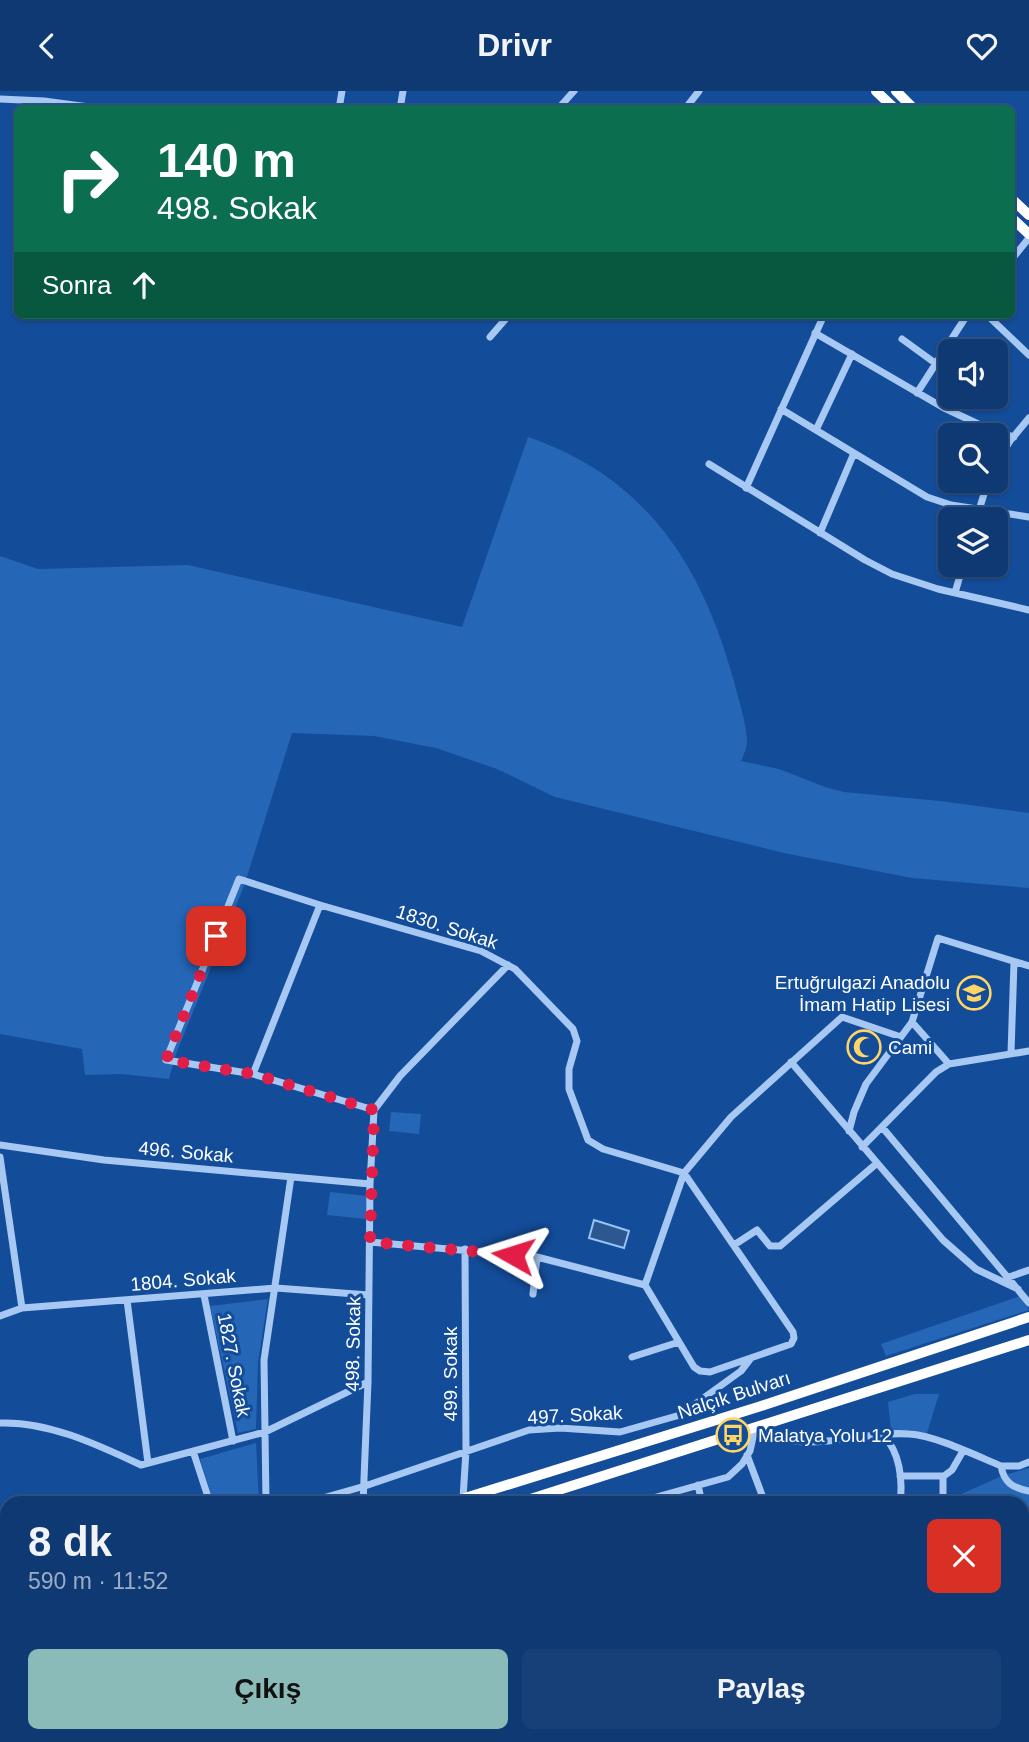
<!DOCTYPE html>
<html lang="tr">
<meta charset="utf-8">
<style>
body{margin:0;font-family:Helvetica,sans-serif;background:#174078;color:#f1f3f6;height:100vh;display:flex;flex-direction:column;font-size:26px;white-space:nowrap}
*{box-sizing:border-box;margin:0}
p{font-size:23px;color:#9bacc4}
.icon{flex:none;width:38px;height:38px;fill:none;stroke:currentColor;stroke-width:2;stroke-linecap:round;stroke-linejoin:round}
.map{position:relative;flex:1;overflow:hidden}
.details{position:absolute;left:0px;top:1405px;width:1029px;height:247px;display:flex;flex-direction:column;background:#0e3973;border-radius:21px 21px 0 0;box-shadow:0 2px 5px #0004,0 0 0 2px #2e5385}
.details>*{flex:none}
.guide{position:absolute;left:14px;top:14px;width:1001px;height:214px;border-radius:10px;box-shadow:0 2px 5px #0004,0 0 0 2px #2e5385;background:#0b6e4f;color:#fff;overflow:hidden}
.tools{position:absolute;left:938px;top:248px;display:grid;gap:14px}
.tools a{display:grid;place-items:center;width:70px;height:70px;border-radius:10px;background:#0e3973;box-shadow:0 2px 5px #0004,0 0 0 2px #2e5385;font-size:35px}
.pin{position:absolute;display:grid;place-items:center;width:60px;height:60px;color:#fff;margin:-30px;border-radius:14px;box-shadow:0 4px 10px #0006}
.me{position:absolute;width:77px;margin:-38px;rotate:276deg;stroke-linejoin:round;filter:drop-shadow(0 0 5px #0008)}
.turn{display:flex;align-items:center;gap:24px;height:147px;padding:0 28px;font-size:32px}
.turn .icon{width:91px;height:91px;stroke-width:2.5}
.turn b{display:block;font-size:49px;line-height:60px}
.then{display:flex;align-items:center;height:66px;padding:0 28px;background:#0003;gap:14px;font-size:26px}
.round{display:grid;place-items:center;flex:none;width:74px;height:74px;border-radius:10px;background:#174078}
.overview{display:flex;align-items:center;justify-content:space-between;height:119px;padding:0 28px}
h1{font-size:42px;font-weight:800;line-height:52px}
.button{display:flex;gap:14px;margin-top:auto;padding:14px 28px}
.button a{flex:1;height:80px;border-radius:10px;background:#8bbbb9;color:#111;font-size:28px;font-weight:800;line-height:80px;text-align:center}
.button a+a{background:#174078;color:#f1f3f6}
header{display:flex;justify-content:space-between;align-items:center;height:91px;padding:0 28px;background:#0e3973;font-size:32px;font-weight:800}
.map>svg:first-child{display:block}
.green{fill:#2566b7}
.water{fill:#2c5790;stroke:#97c3f6;stroke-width:2}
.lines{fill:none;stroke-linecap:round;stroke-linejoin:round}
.minor{stroke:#a6c8f3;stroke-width:7}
.highway{stroke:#fff;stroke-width:10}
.route{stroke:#e11d48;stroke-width:12;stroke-dasharray:0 21.6}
.labels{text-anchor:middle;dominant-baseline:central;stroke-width:6;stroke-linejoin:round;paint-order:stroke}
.street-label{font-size:19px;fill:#fff;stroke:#134c99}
.poi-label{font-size:19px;fill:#fff;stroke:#134c99;text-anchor:start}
</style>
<header><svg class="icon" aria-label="back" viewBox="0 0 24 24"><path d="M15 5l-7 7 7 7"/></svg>Drivr<svg class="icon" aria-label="heart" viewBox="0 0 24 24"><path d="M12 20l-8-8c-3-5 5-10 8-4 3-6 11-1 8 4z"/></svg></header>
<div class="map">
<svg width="1029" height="1651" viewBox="0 0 1029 1651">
<rect width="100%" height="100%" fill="#134c99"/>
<path class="green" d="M528,346C645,386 701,472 733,587C738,607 746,629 747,650C747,656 744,664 741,670L779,678L825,696L844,701L940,710L1029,722V797L912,787L784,762L555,706L497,678L436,657L374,645L292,642L244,795L176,963L169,988L122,983L85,984L82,958L0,943V465L38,478L188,474L462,536Z
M391,1021L421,1023L419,1043L389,1040Z
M330,1101L368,1105L366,1128L327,1124Z
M1020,1205L1029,1219L886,1265L881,1253Z
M268,1208L258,1271L256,1338L238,1342L210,1215Z
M915,1303H939L927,1342L891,1339L888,1311Z
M256,1352L259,1412H214L200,1368Z
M1029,1377V1651H469L467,1645H1022V1412H941L1002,1385Z"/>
<path class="water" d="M594,1129L629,1140L624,1157L589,1147Z"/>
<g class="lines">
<path class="minor" d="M0,8L44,10L104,18
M339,18L342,0
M400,18L403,0
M558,18L574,0
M685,18L699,0
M1012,168L1029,147
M987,224L1029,264
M815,242L944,317L989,338L1014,346
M490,246L509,224
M902,248L935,272
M917,302L967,224
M781,318L927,406L951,414L1029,426
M816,339L852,263
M709,373L865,469L892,483L938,498L1029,519
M996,373L1010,350L1029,327
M746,397L824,224
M976,429L988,390
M820,442L854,362
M955,502L963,474
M239,788L320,814L253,983L166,969Z
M320,814L481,860L515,878L573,938L577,950L569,978V998L588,1049L603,1058L684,1082L793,1241L794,1247L791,1253L710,1281L700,1280L694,1276L645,1194L537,1166L370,1151
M912,931L949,973
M1011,962L1014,871
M791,971L943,1149L976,1178L1018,1198
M253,983L374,1019
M882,1036L1029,1212
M849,1040L854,1021L866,993L912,931L938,847L1029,875
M0,1054L104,1069L370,1093
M862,1056L936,981L949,973L1029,960
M0,1066L22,1217
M734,1154L757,1139L770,1155H780L876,1073
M1009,1186L1029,1179
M645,1194L684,1082L731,1026L842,926L901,946
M533,1203L537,1166
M204,1204L233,1350
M127,1209L148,1372
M0,1225L22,1217L276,1197L369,1204
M632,1266L679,1251
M0,1332C48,1330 98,1354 141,1374L265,1341L368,1291
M883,1344C900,1361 903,1389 900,1412
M193,1360L210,1412
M747,1364L765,1412
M1001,1375H1019L1029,1371
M900,1385H944L952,1379L963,1360
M698,1394L702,1412
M943,1404V1385
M463,1407L466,1360L465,1158
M266,1412L264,1269L291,1086
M305,1412L365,1395L529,1339L560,1337L620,1341L680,1324L741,1280L751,1267
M363,1412L368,1291L370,1093L374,1019L400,985L508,874
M635,1412L728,1386L742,1373L750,1360L755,1337C808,1367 856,1339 909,1343C934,1344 977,1365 1001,1375C1004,1392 1013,1397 1029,1400
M1022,1473L1029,1474
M1022,1510L1029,1507
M1022,1546L1029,1545
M0,1621L7,1619
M30,1645L32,1651
M80,1645L82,1651
M137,1645L140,1651
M224,1645L226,1651
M726,1645L727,1651
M233,1651L242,1645
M319,1651L332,1645
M573,1651L585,1645
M746,1651L765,1645
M996,1651L997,1645"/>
<path class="highway" d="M876,0L895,18
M896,0L914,18
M1012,108L1029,124
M1012,127L1029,143
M449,1412L758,1316L1029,1226
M518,1412L1029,1249
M0,1557L7,1555
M0,1577L7,1575"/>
</g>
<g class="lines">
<path class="route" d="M216,845L166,969L253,983L374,1019L370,1151L513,1164"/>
</g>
<defs>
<symbol id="school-ring" viewBox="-11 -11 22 22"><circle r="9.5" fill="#134c99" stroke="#ffd568" stroke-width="1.5"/><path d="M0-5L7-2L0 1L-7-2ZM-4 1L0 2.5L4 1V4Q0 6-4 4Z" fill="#ffd568"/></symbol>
<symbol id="mosque-ring" viewBox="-11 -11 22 22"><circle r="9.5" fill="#134c99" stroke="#ffd568" stroke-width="1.5"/><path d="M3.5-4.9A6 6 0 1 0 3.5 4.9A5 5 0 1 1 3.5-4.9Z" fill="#ffd568"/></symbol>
<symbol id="bus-ring" viewBox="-11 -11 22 22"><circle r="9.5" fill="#134c99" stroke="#ffd568" stroke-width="1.5"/><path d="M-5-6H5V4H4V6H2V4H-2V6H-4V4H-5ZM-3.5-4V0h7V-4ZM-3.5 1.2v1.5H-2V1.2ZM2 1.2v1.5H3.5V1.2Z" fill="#ffd568"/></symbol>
</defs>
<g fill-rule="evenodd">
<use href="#school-ring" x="955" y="883" width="38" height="38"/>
<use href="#mosque-ring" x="845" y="937" width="38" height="38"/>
<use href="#bus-ring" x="714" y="1325" width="38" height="38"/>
</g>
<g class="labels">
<g class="street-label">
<text transform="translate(447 836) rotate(18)">1830. Sokak</text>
<text transform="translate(186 1061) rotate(5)">496. Sokak</text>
<text transform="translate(183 1189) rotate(-5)">1804. Sokak</text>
<text transform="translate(353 1253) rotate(-89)">498. Sokak</text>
<text transform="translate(234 1274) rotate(79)">1827. Sokak</text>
<text transform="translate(450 1283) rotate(-90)">499. Sokak</text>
<text transform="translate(734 1304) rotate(-18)">Nalçık Bulvarı</text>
<text transform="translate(575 1324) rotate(-3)">497. Sokak</text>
</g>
<g class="poi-label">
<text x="950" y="891" text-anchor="end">Ertuğrulgazi Anadolu<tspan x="950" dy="22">İmam Hatip Lisesi</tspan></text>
<text x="888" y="956">Cami</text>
<text x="758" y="1344">Malatya Yolu 12</text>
</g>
</g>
</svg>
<div class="tools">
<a><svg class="icon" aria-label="sound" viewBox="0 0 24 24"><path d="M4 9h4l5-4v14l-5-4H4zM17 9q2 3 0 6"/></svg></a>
<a><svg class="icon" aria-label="search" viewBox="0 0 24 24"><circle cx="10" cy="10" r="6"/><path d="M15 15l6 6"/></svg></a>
<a><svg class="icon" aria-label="layers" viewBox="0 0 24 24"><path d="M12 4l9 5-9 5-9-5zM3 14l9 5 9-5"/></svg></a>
</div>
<div class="pin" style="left:216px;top:845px;background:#d93025"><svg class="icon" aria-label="arrive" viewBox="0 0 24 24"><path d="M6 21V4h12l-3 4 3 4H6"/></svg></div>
<svg class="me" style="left:513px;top:1164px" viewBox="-20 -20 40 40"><path d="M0-17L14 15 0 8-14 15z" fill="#e11d48" stroke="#fff" stroke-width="4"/></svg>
<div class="guide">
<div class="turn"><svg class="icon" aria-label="right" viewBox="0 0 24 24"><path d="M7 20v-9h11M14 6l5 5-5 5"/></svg><div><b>140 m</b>498. Sokak</div></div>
<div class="then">Sonra<svg class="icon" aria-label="ahead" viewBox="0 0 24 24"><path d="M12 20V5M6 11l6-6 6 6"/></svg></div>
</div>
<section class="details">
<div class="overview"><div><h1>8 dk</h1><p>590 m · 11:52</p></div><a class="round" style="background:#d93025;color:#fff"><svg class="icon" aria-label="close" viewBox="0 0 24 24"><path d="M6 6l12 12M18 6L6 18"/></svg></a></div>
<div class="button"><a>Çıkış</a><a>Paylaş</a></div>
</section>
</div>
